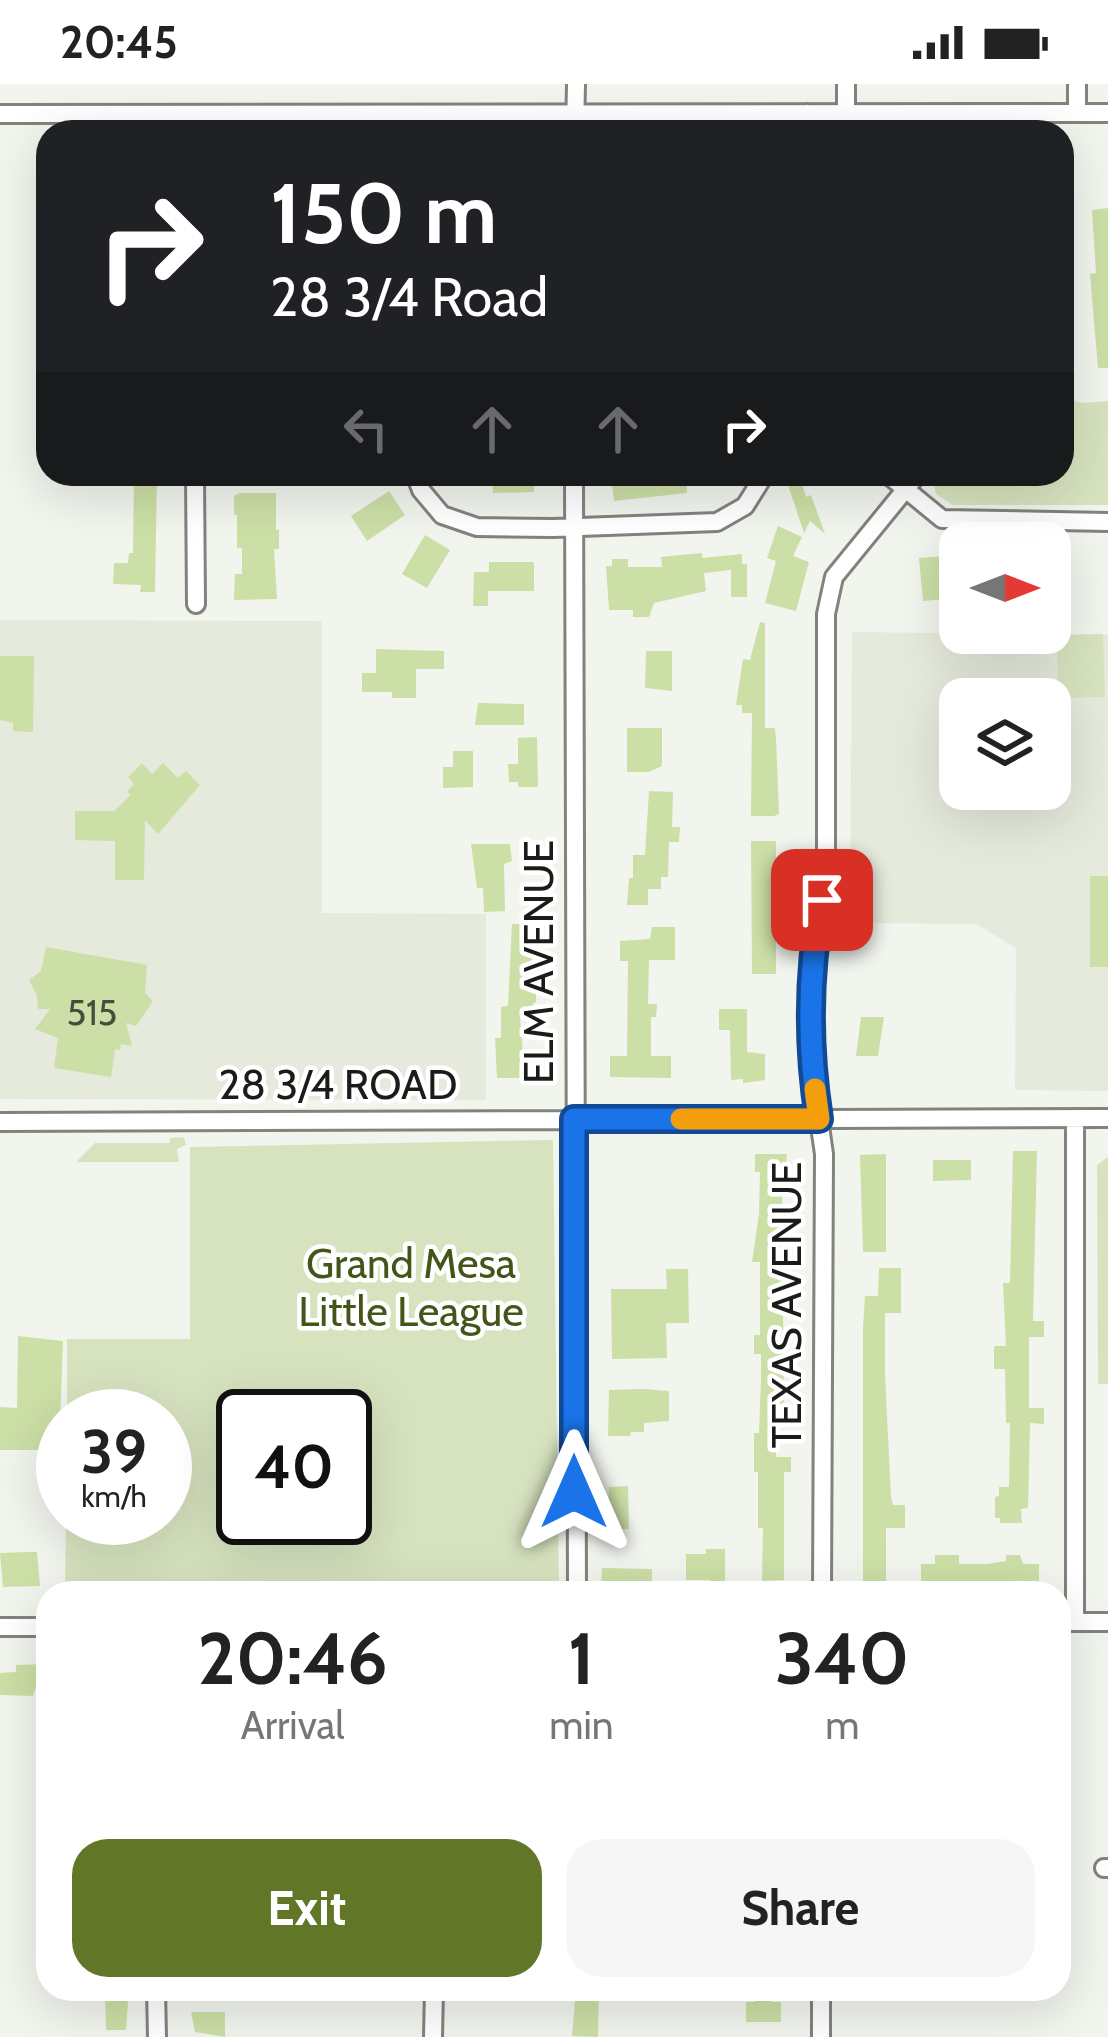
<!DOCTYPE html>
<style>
body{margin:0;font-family:Cabin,sans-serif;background:#f6f6f6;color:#222;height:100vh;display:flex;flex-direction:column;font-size:45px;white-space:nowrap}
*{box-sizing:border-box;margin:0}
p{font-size:39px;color:#767676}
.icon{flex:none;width:66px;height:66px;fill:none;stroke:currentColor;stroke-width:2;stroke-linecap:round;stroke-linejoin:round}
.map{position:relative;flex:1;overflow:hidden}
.panel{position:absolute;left:36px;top:1497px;width:1035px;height:420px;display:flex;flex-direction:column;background:#fff;border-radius:36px;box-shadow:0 12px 48px #0002}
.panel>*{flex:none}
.guide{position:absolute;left:36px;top:36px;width:1038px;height:366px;border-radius:36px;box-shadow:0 12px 48px #0002;background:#202124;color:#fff;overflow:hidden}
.needle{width:78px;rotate:90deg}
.tools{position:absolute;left:939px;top:438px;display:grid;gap:24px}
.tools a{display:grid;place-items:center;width:132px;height:132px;border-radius:24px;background:#fff;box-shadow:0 12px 48px #0002;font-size:60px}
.speed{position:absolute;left:36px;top:1305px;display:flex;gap:24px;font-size:60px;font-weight:700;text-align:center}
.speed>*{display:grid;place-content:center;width:156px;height:156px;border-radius:50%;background:#fff;box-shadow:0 12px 48px #0002;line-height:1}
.speed small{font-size:30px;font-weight:400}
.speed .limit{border:6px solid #111;border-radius:18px;background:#fff;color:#111}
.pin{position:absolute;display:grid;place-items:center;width:102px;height:102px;color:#fff;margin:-51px;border-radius:24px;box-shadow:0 6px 18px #0006}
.me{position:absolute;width:132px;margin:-66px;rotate:0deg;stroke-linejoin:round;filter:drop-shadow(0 0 9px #0008)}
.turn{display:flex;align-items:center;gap:42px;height:252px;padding:0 36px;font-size:54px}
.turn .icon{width:156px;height:156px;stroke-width:2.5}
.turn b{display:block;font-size:84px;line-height:102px}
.lanes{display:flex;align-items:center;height:114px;padding:0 36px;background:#0003;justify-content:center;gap:60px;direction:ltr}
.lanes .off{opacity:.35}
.eta{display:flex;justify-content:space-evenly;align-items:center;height:204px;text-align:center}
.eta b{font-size:72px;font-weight:800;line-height:84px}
.button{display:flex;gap:24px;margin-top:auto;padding:24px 36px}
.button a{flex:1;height:138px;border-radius:36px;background:#617626;color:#fff;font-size:48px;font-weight:800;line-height:138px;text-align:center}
.button a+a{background:#f6f6f6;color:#222}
.status{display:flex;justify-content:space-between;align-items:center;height:84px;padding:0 60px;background:#fff;direction:ltr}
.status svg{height:33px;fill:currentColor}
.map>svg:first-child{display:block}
.built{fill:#e5eadc;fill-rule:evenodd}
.green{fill:#d7e3bf;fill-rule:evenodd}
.building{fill:#ccdfa6}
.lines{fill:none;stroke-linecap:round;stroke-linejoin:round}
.minor-casing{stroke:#81837d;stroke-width:22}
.minor{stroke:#fff;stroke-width:16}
.route-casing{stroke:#114b97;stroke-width:30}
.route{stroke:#1a73e8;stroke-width:21}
.slow{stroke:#f59e0b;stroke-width:21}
.labels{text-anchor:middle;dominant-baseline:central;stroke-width:9;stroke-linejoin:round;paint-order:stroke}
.number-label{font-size:36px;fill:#474d3d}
.street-label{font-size:42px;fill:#1b1c1a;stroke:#fff}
.park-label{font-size:42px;fill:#455519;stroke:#fff}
</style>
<div class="status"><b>20:45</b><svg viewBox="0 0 49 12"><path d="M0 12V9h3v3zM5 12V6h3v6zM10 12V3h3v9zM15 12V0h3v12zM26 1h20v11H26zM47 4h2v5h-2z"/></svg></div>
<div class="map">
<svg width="1108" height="1953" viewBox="0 0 1108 1953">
<rect width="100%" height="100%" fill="#f2f5ee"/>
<path class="built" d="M0,536L322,537V829L486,830V1016L0,1015Z
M852,548L1108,551V1007L1015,1006L1016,864L976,840L850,839ZM960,615H1050V705H960Z"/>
<path class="green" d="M1062,314L1083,319L1108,317V421H953L936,410L934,401L942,390H1062Z
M1103,550L1105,613L1058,614L1057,551Z
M184,1053L186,1061L177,1065L179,1078H76L95,1059H170V1054Z
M553,1056L559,1509H65L66,1434H165V1332H67V1255H190V1063ZM345,1332V1434H243V1332Z
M1108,1073V1300H1098L1097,1081Z"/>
<path class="building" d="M1108,124V284H1098L1090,190L1096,189L1092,126Z
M134,390H157L155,508H140L141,501L113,500L114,479H128L129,469H133Z
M492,390H534V408L493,409Z
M611,390H686L687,409L614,417Z
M800,394L806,413L811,411L825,450L810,437L804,449L787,398Z
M389,407L405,431L367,457L351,432Z
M239,409H276V446H279V465H274L277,515L234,516L235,490H242V464H237V431H234V412Z
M778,442L802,453L793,472L809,478L796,527L765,519L776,477L767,474Z
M425,451L450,466L427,504L402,490Z
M702,469V474L742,470V480H747V513H731V486L704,489L706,507L654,519L649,533H633V526H609L606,482H612V475H628V483H662L661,473Z
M960,471V514L923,517L919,474Z
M489,478H534V507H488V522H473L474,488H489Z
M760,538L765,539V644H775L776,654L779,730L774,732H751L752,629H742V621H736L743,575L750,576Z
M376,565L444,567V585H416V614H392V608H362V589H376Z
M646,567H672V607L645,604Z
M0,572H34L33,648L13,647V639L0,636Z
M478,619L524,620V641H475Z
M627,644H662V682L649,688H627Z
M537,653L538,703H518V698H509L508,680H518V654Z
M453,667H473V703L443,704V683H453Z
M142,679L152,690L163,679L178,694L186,687L200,701L158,750L145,736L144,796H115V757L75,756V727H115L130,711L127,707L134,700L128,693Z
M649,707L673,708L672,743H680L679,758H669L668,793H661V805H648V821H627L629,794H633V771H645Z
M751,757H776V890H752Z
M471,760H510L512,777L504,780L505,827L484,828L483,804H477Z
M1090,792H1108V883H1090Z
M512,840L532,841V895H536V918L533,920V933H520L525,994H497L495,954H501V923L508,922Z
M652,843H675V876H649L648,920H657L656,933H651V972H671V994L610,993V972H627L628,877H620V857L650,855Z
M46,863L147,881L145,909L153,917L136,942L126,939L132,962L121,960L120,966L115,965L111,993L54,984L58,954L35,945L50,925H38L37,912L29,896L41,887Z
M719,925H747V968L765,970V996L743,999V995L731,996L730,946H719Z
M861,933H884L878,972H856Z
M1013,1067H1037L1033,1237H1044V1253H1029V1324H1044V1340L1030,1339L1028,1424L1021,1425L1022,1439H1000V1434H995V1413L999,1412V1403H1009L1010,1339H1006L1005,1285H994V1262H1006L1003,1199H1010Z
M755,1070H787L782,1109L784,1337H776V1373H791V1388H784V1496L762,1497L763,1444H758V1388H754V1349H759L761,1296V1270H754V1251H760V1178H752L759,1130L760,1088H755Z
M886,1070V1168H863L860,1071Z
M933,1076H971V1096L933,1097Z
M879,1184H901V1229H885V1291L891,1412L893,1421H905V1444H886V1504H863V1244L865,1212H878Z
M666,1185H688L689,1239H666L667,1274L612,1275L611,1205H667Z
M18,1252L63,1257L59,1366H0V1323L17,1324Z
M643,1305L669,1307V1337L644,1339V1348H631L630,1352H608L609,1306Z
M628,1402L629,1445L607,1446L609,1403Z
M706,1465H725V1506L710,1505V1496H686V1470H706Z
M25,1468H37L40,1502L3,1503L0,1469Z
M935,1471H959V1480H987L1006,1477V1471H1020L1023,1480H1039V1499L921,1503V1480H935Z
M602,1484L652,1485V1508L601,1507Z
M43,1580V1605H35L33,1612L0,1611V1589L16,1588V1581Z
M105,1905H129L126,1946H106Z
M576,1905H599L598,1953L572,1952Z
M755,1905H772V1918H781V1938H746V1918H755Z
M191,1928H225V1953L195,1948Z"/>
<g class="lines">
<defs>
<path id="minor" d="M846,0V29
M983,29V48
M1077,29V0
M0,30L1108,29
M194,30V48
M575,48L576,0
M807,48V29
M195,390L196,520
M415,390L421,406L442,431L477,443L553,444L717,438L745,422L765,390
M574,390L577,1509
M887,390L942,435L1108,438
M1075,1034V1538
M0,1038L1108,1034
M822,1509L824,1070L813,994V888L826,787V530L834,493L918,390
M1059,1538H1108
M0,1543H46
M1104,1784H1108
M156,1905L157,1953
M433,1953L434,1905
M821,1953V1905"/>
</defs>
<use href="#minor" class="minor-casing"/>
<use href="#minor" class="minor"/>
</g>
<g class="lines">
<defs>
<path id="route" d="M574,1408V1035H819C808,964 808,887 822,816"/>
</defs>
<use href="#route" class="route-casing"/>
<use href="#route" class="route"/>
<path class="slow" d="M681,1035H819L815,1005"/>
</g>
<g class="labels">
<g class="number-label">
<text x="92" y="928">515</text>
</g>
<g class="street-label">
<text transform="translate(538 878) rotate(-90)">ELM AVENUE</text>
<text x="338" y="1000">28 3/4 ROAD</text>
<text transform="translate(786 1221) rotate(-90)">TEXAS AVENUE</text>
</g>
<g class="park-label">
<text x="411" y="1179">Grand Mesa<tspan x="411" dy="48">Little League</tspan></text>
</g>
</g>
</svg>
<div class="tools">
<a><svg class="needle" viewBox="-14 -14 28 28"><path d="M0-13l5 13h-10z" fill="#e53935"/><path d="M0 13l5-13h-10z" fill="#767676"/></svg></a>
<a><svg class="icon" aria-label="layers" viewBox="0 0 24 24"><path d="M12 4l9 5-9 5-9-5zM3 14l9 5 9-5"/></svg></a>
</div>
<div class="speed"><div>39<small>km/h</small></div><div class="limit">40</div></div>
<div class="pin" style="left:822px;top:816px;background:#d93025"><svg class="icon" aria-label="arrive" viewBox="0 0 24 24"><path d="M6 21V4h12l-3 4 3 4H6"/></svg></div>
<svg class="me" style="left:574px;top:1408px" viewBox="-20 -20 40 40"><path d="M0-17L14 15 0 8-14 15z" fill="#1a73e8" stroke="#fff" stroke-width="4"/></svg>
<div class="guide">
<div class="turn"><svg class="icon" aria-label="right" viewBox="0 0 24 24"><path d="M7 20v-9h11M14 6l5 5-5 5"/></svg><div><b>150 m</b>28 3/4 Road</div></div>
<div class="lanes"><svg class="icon off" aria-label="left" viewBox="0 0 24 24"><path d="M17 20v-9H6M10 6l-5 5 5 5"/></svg><svg class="icon off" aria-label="ahead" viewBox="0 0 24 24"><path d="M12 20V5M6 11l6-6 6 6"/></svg><svg class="icon off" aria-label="ahead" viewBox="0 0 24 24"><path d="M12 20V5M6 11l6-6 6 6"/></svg><svg class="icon" aria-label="right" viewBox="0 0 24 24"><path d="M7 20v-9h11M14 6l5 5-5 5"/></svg></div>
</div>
<section class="panel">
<div class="eta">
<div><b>20:46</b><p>Arrival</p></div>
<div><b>1</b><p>min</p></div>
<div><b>340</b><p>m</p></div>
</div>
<div class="button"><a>Exit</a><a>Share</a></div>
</section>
</div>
